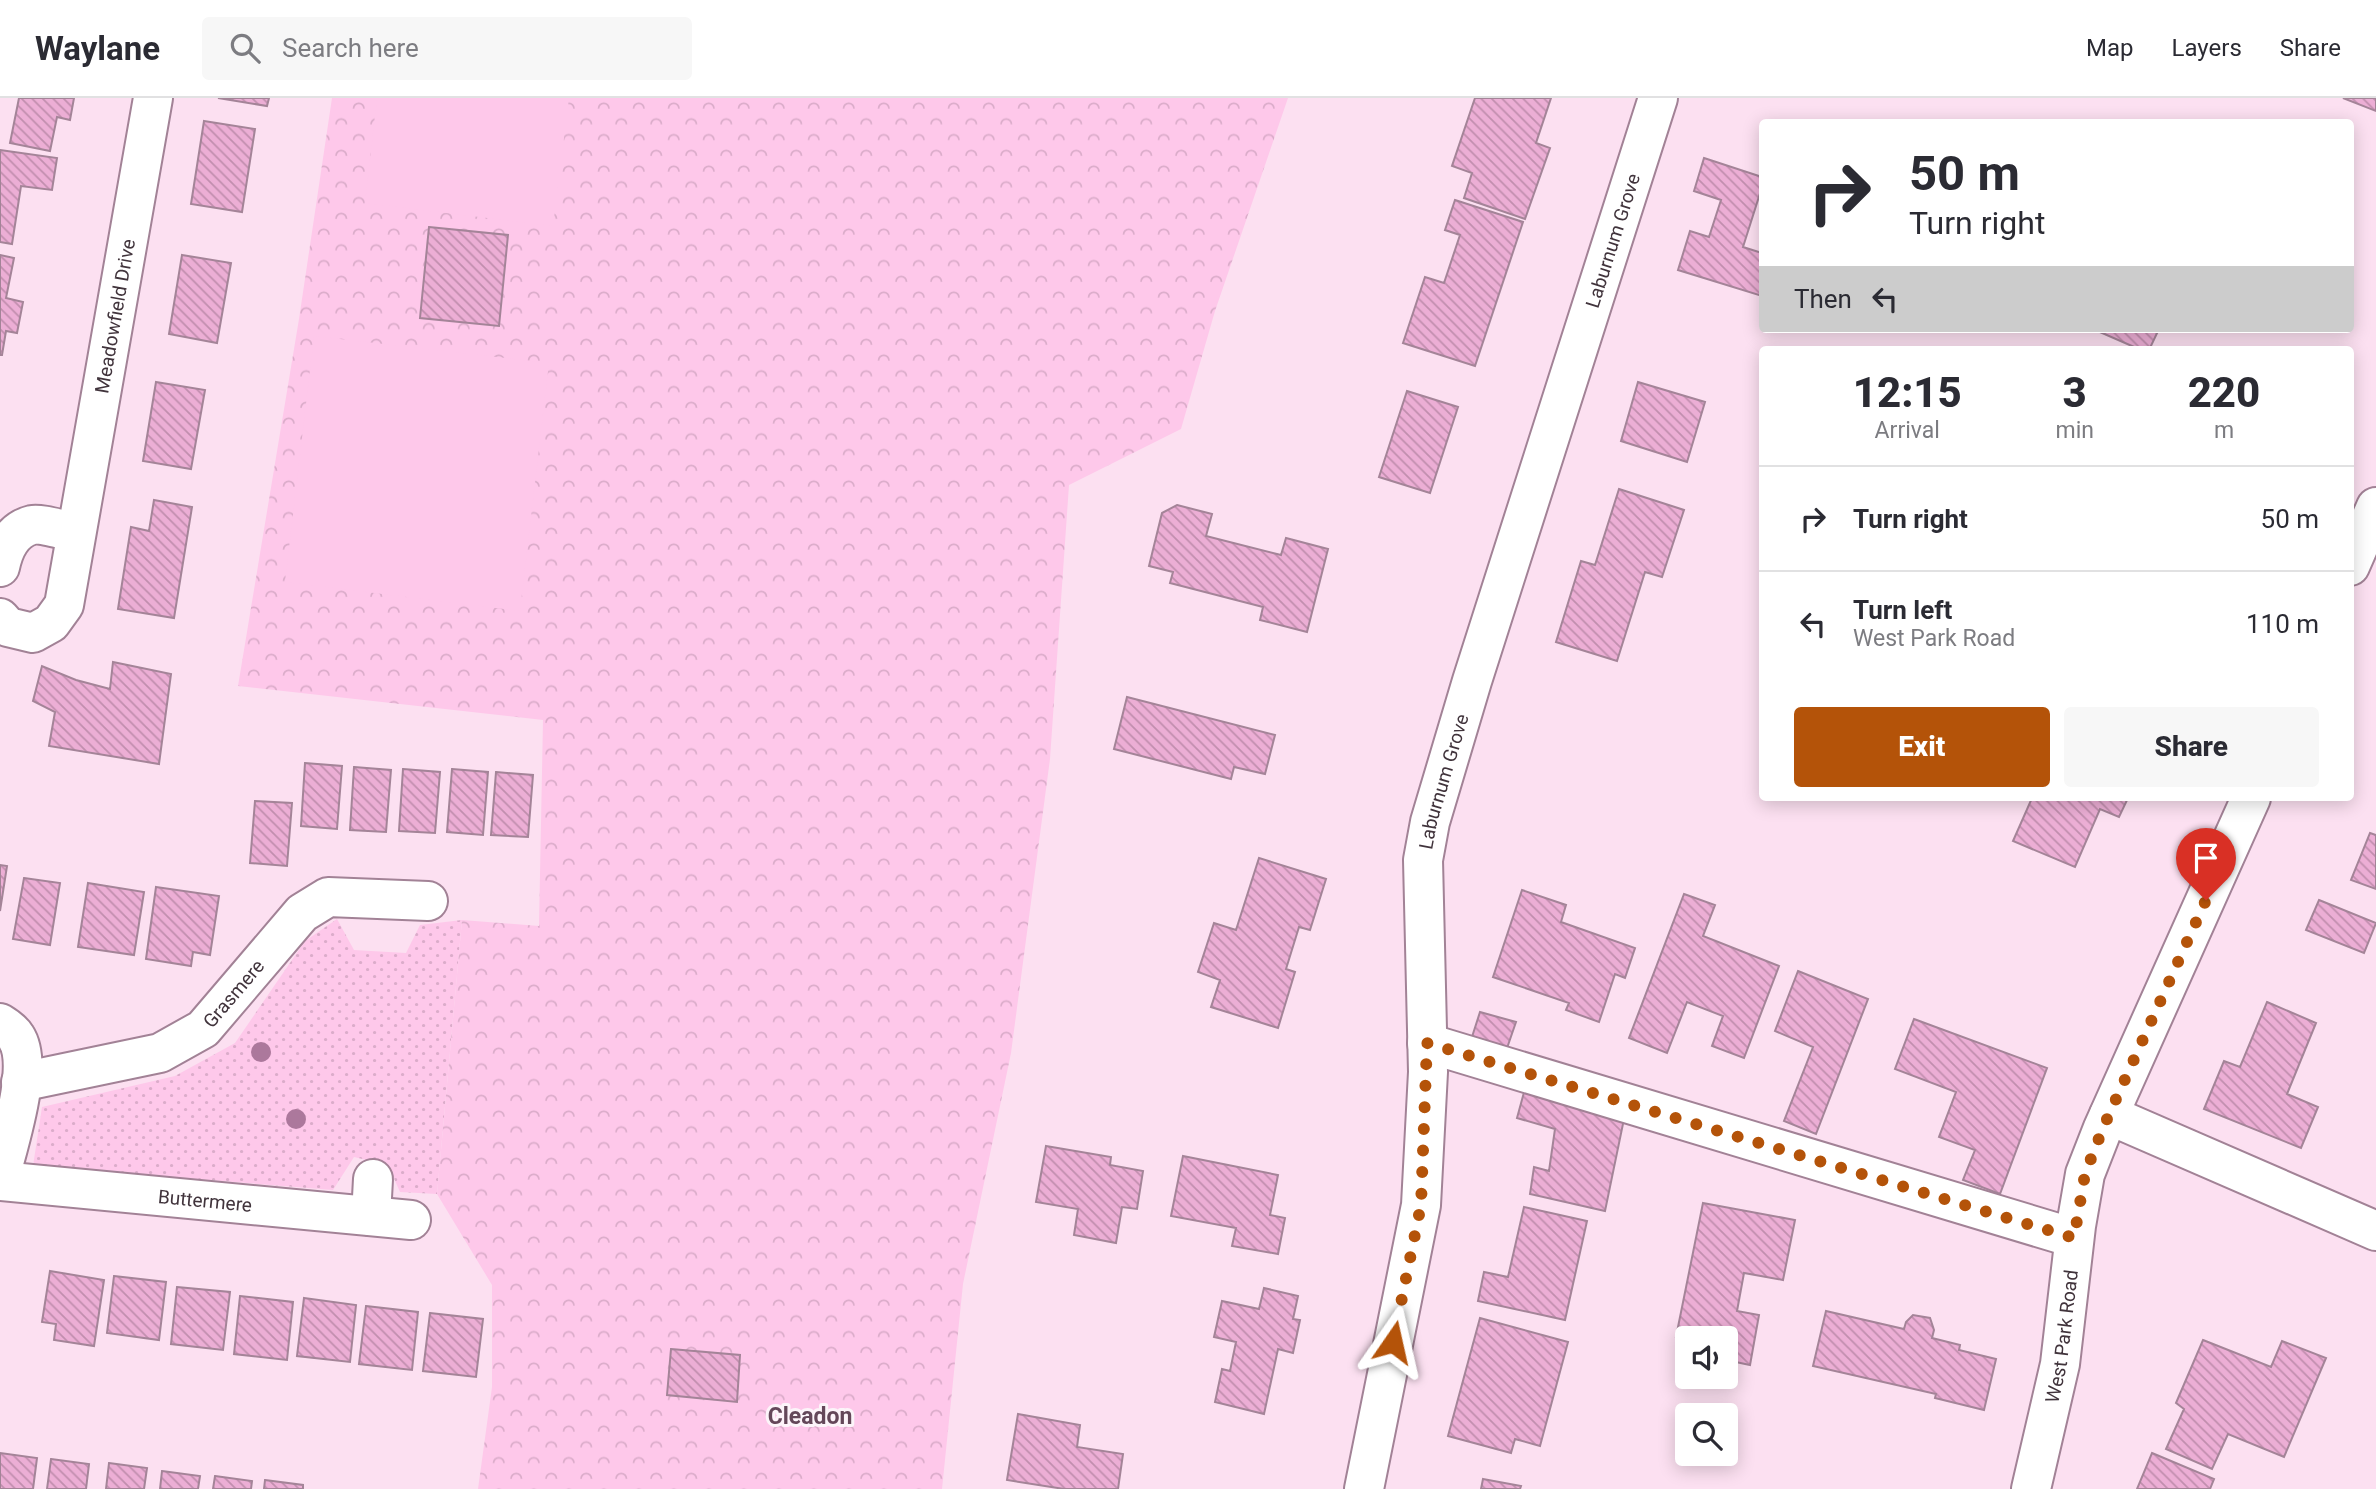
<!DOCTYPE html>
<style>
body{margin:0;font-family:Roboto,sans-serif;background:#f7f7f7;color:#2b2b33;height:100vh;display:flex;flex-direction:column;font-size:26px;white-space:nowrap}
*{box-sizing:border-box;margin:0}
p{font-size:23px;color:#7c7c81}
.icon{flex:none;width:38px;height:38px;fill:none;stroke:currentColor;stroke-width:2;stroke-linecap:round;stroke-linejoin:round}
.map{position:relative;flex:1;overflow:hidden}
.details{position:absolute;left:1759px;top:248px;width:595px;height:455px;display:flex;flex-direction:column;background:#fff;border-radius:7px;box-shadow:0 4px 18px #0003}
.details>*{flex:none}
.hud{position:absolute;left:1759px;top:21px;width:595px;height:214px;border-radius:7px;box-shadow:0 4px 18px #0003;background:#fff;color:#2b2b33;overflow:hidden}
.fabs{position:absolute;left:1675px;top:1228px;display:grid;gap:14px}
.fabs a{display:grid;place-items:center;width:63px;height:63px;border-radius:7px;background:#fff;box-shadow:0 4px 18px #0003;font-size:35px}
.pin{position:absolute;display:grid;place-items:center;width:60px;height:60px;color:#fff;margin:-72px -30px;border-radius:50% 50% 50% 0;rotate:-45deg;box-shadow:0 0 7px #0007}
.pin .icon{rotate:45deg}
.me{position:absolute;width:77px;margin:-38px;rotate:11deg;stroke-linejoin:round;filter:drop-shadow(0 0 5px #0008)}
.turn{display:flex;align-items:center;gap:24px;height:147px;padding:0 35px;font-size:32px}
.turn .icon{width:91px;height:91px;stroke-width:2.5}
.turn b{display:block;font-size:49px;line-height:60px}
.then{display:flex;align-items:center;height:66px;padding:0 35px;background:#0003;gap:14px;font-size:26px}
.eta{display:flex;justify-content:space-evenly;align-items:center;height:119px;text-align:center}
.eta b{font-size:42px;font-weight:800;line-height:49px}
.button{display:flex;gap:14px;margin-top:auto;padding:14px 35px}
.button a{flex:1;height:80px;border-radius:7px;background:#b45309;color:#fff;font-size:28px;font-weight:800;line-height:80px;text-align:center}
.button a+a{background:#f7f7f7;color:#2b2b33}
ul{padding:0;list-style:none}
li{display:flex;align-items:center;gap:21px;height:105px;padding:0 35px;border-top:2px solid #e1e1e2}
li div{flex:1}
li b{display:block;font-size:26px}
li em{font-style:normal}
header{display:flex;align-items:center;gap:42px;box-sizing:border-box;height:98px;padding:0 35px;background:#fff;border-bottom:2px solid #e1e1e2}
header strong{font-size:33px}
nav{display:flex;gap:38px;margin-inline-start:auto;font-size:24px}
.search{width:490px;height:63px;background:#f7f7f7;display:flex;align-items:center;gap:18px;box-sizing:border-box;padding:0 24px;border-radius:7px;color:#7c7c81;font-size:26px}
.map>svg:first-child{display:block}
.grass{fill:url(#grass-dots)}
.park{fill:url(#park-crowns)}
.pitch{fill:#fec8ea}
.building{fill:url(#building-back-hatch);stroke:#a48498;stroke-width:2}
.lines{fill:none;stroke-linecap:round;stroke-linejoin:round}
.minor-casing{stroke:#a28296;stroke-width:42}
.minor{stroke:#fff;stroke-width:38}
.tree{fill:#ac789c}
.route{stroke:#b45309;stroke-width:12;stroke-dasharray:0 21.6}
.labels{text-anchor:middle;dominant-baseline:central;stroke-width:6;stroke-linejoin:round;paint-order:stroke}
.street-label{font-size:19px;fill:#41343c;stroke:#fcf4f9}
.quarter-label{font-size:23px;font-weight:bold;fill:#644759;stroke:#fcf4f9}
</style>
<header>
<strong>Waylane</strong>
<div class="search"><svg class="icon" aria-label="search" viewBox="0 0 24 24"><circle cx="10" cy="10" r="6"/><path d="M15 15l6 6"/></svg>Search here</div>
<nav><a>Map</a><a>Layers</a><a>Share</a></nav>
</header>
<div class="map">
<svg width="2376" height="1391" viewBox="0 0 2376 1391">
<defs>
<pattern id="grass-dots" width="8" height="8" patternUnits="userSpaceOnUse" patternTransform="scale(1.75)"><rect width="8" height="8" fill="#fec8ea"/><path d="M2 2h.1M6 6h.1" fill="none" stroke="#dbacca" stroke-width="1.8" stroke-linecap="round"/></pattern>
<pattern id="park-crowns" width="20" height="18" patternUnits="userSpaceOnUse" patternTransform="scale(1.75)"><rect width="20" height="18" fill="#fec8ea"/><path d="M2 6a3 3 0 1 1 6 0M12 15a3 3 0 1 1 6 0" fill="none" stroke="#dbacca"/></pattern>
<pattern id="building-back-hatch" width="6" height="6" patternUnits="userSpaceOnUse" patternTransform="scale(1.75)"><rect width="6" height="6" fill="#ecaed5"/><path d="M-1 5l2 2M0 0l6 6M5-1l2 2" fill="none" stroke="#c18eae"/></pattern>
</defs>
<rect width="100%" height="100%" fill="#fce0f1"/>
<path class="grass" d="M337,821L354,852L406,855L420,827L462,822L437,1096L400,1094L388,1067L354,1059L333,1092L33,1068L42,1009L175,978L235,945L305,843Z"/>
<path class="park" d="M332,0H1288L1215,213L1181,331L1069,387L1050,661L1011,955L963,1186L942,1391H478L492,1289V1187L437,1096L462,822L539,828L543,622L238,588L299,221Z"/>
<path class="pitch" d="M377,0H569L553,128L365,105Z
M314,238L549,265L520,513L285,484Z"/>
<path class="building" d="M19,0H74L70,22L57,19L50,53L10,45Z
M218,0H269L267,8Z
M1475,0H1551L1536,45L1550,50L1525,121L1464,100L1472,75L1452,68Z
M2343,0H2376V13Z
M204,23L255,31L242,114L191,106Z
M0,52L57,60L52,92L21,88L12,146L0,144Z
M1704,60L1762,79V89L1743,149L1762,155V198L1678,172L1690,133L1709,139L1721,102L1694,93Z
M1455,102L1523,124L1475,268L1403,245L1425,179L1444,185L1460,137L1445,132Z
M429,129L508,137L499,228L420,220Z
M0,157L14,160L6,200L23,204L17,235L6,233L2,257H0Z
M182,157L231,165L217,245L169,236Z
M2093,231H2159L2149,252H2141Z
M156,284L205,292L191,371L143,363Z
M1638,284L1705,304L1687,364L1621,343Z
M1407,293L1458,309L1430,395L1379,379Z
M1619,391L1684,412L1662,479L1645,474L1617,563L1556,544L1581,463L1595,467Z
M154,402L192,409L174,520L118,511L131,429L149,433Z
M1177,407L1212,416L1206,438L1281,457L1286,440L1328,451L1307,534L1260,522L1263,509L1170,485L1173,474L1149,468L1162,415Z
M113,564L171,576L159,666L49,648L55,614L33,603L42,568L76,582L110,591Z
M1127,599L1275,637L1265,676L1234,669L1231,681L1114,651Z
M305,665L342,668L337,731L301,728Z
M354,669L391,672L386,734L350,732Z
M403,671L440,674L435,735L399,733Z
M452,671L488,674L483,737L447,734Z
M496,674L533,677L528,739L491,737Z
M2032,700H2128L2119,719L2100,711L2075,769L2013,743Z
M255,703L292,705L287,768L250,765Z
M2370,735L2376,737V791L2351,782Z
M1259,760L1326,781L1310,832L1299,829L1286,871L1295,874L1278,930L1211,909L1220,882L1198,874L1214,825L1236,832Z
M0,767L7,768L0,813Z
M24,780L60,785L50,847L13,841Z
M88,785L144,794L134,857L78,849Z
M156,789L219,798L210,857L193,854L191,868L146,861Z
M1522,792L1566,807L1561,824L1635,850L1625,880L1615,876L1599,924L1566,912L1569,905L1493,879Z
M1684,796L1715,807L1703,838L1779,868L1744,960L1712,948L1723,918L1687,904L1667,955L1629,940Z
M2319,802L2376,825L2364,855L2306,832Z
M1798,873L1868,901L1816,1036L1784,1023L1813,949L1775,933Z
M2267,904L2316,925L2287,996L2318,1009L2301,1050L2204,1011L2224,963L2240,969Z
M1480,914L1516,924L1506,953L1471,942Z
M1914,921L2047,970L2000,1096L1963,1082L1975,1052L1939,1039L1956,994L1895,971Z
M1526,987L1624,1021L1605,1113L1530,1096L1534,1069L1549,1073L1555,1031L1517,1020Z
M1046,1048L1111,1059L1110,1067L1143,1073L1137,1111L1122,1109L1116,1145L1074,1137L1078,1111L1036,1104Z
M1183,1058L1278,1077L1270,1117L1285,1120L1278,1156L1232,1148L1236,1130L1171,1118Z
M1703,1105L1795,1122L1783,1182L1744,1175L1737,1213L1759,1217L1750,1267L1726,1262V1241H1687L1676,1239Z
M1524,1109L1587,1123L1565,1222L1478,1203L1484,1174L1508,1179Z
M50,1173L104,1182L94,1248L54,1242L56,1226L42,1224Z
M114,1178L166,1184L159,1242L107,1235Z
M177,1189L230,1194L223,1252L171,1246Z
M1264,1190L1298,1198L1293,1221L1300,1222L1293,1255L1278,1251L1264,1316L1215,1304L1222,1271L1230,1273L1236,1244L1214,1239L1222,1203L1259,1211Z
M240,1198L293,1204L287,1262L234,1256Z
M304,1200L356,1207L350,1264L297,1258Z
M366,1208L418,1214L412,1272L359,1266Z
M1826,1213L1904,1231L1906,1224L1913,1217L1930,1220L1934,1232L1932,1240L1960,1247L1959,1252L1996,1261L1984,1312L1935,1300L1936,1296L1813,1268Z
M430,1215L483,1221L476,1279L423,1273Z
M1480,1220L1568,1244L1540,1348L1515,1341L1511,1355L1448,1338Z
M2203,1242L2271,1269L2282,1243L2326,1260L2284,1359L2228,1336L2212,1371L2166,1351L2184,1311L2176,1305Z
M671,1251L740,1257L737,1304L667,1297Z
M1018,1316L1080,1327L1077,1349L1123,1356L1118,1391H1064L1007,1382Z
M0,1355L37,1360L33,1391H0Z
M2152,1355L2214,1381L2210,1391H2137Z
M51,1361L89,1366L86,1391H47Z
M109,1365L147,1370L144,1391H106Z
M162,1373L200,1378L198,1391H160Z
M215,1378L252,1383L251,1391H213Z
M1483,1381L1521,1388L1520,1391H1481Z
M265,1382L303,1387V1391H264Z"/>
<g class="lines">
<defs>
<g id="minor">
<path d="M2350,468L2376,409"/>
<path d="M0,469C4,450 12,432 32,427C41,425 66,433 76,434"/>
<path id="s1" d="M0,520L8,529L33,535L51,525L64,507L153,0"/>
<path d="M0,925C5,928 13,934 16,939C35,968 8,1047 0,1080"/>
<path d="M1427,945L2074,1140"/>
<path id="s2" d="M21,984L160,955L203,931L302,815L328,799L428,803"/>
<path d="M2109,1017L2376,1133"/>
<path id="s3" d="M0,1083L411,1122"/>
<path d="M371,1118L373,1081"/>
<path id="s4" d="M1364,1391L1421,1107L1428,974L1423,762L1430,724L1472,583L1658,0"/>
<path id="s5" d="M2031,1391L2060,1266L2076,1128L2085,1076L2103,1030L2251,700"/>
</g>
</defs>
<use href="#minor" class="minor-casing"/>
<use href="#minor" class="minor"/>
</g>
<g class="tree">
<circle cx="261" cy="954" r="10"/>
<circle cx="296" cy="1021" r="10"/>
</g>
<g class="lines">
<path class="route" d="M1393,1244L1421,1107L1427,945L2074,1140L2085,1076L2103,1030L2206,802"/>
</g>
<g class="labels">
<g class="street-label">
<text stroke="none"><textPath href="#s4" startOffset="1283">Laburnum Grove</textPath></text>
<text stroke="none"><textPath href="#s1" startOffset="374">Meadowfield Drive</textPath></text>
<text stroke="none"><textPath href="#s4" startOffset="716">Laburnum Grove</textPath></text>
<text stroke="none"><textPath href="#s2" startOffset="238">Grasmere</textPath></text>
<text stroke="none"><textPath href="#s3" startOffset="206">Buttermere</textPath></text>
<text stroke="none"><textPath href="#s5" startOffset="156">West Park Road</textPath></text>
</g>
<g class="quarter-label">
<text x="810" y="1318">Cleadon</text>
</g>
</g>
</svg>
<div class="fabs">
<a><svg class="icon" aria-label="sound" viewBox="0 0 24 24"><path d="M4 9h4l5-4v14l-5-4H4zM17 9q2 3 0 6"/></svg></a>
<a><svg class="icon" aria-label="search" viewBox="0 0 24 24"><circle cx="10" cy="10" r="6"/><path d="M15 15l6 6"/></svg></a>
</div>
<div class="pin" style="left:2206px;top:802px;background:#d93025"><svg class="icon" aria-label="arrive" viewBox="0 0 24 24"><path d="M6 21V4h12l-3 4 3 4H6"/></svg></div>
<svg class="me" style="left:1393px;top:1244px" viewBox="-20 -20 40 40"><path d="M0-17L14 15 0 8-14 15z" fill="#b45309" stroke="#fff" stroke-width="4"/></svg>
<div class="hud">
<div class="turn"><svg class="icon" aria-label="right" viewBox="0 0 24 24"><path d="M7 20v-9h11M14 6l5 5-5 5"/></svg><div><b>50 m</b>Turn right</div></div>
<div class="then">Then<svg class="icon" aria-label="left" viewBox="0 0 24 24"><path d="M17 20v-9H6M10 6l-5 5 5 5"/></svg></div>
</div>
<section class="details">
<div class="eta">
<div><b>12:15</b><p>Arrival</p></div>
<div><b>3</b><p>min</p></div>
<div><b>220</b><p>m</p></div>
</div>
<ul>
<li><svg class="icon" aria-label="right" viewBox="0 0 24 24"><path d="M7 20v-9h11M14 6l5 5-5 5"/></svg><div><b>Turn right</b></div><em>50 m</em></li>
<li><svg class="icon" aria-label="left" viewBox="0 0 24 24"><path d="M17 20v-9H6M10 6l-5 5 5 5"/></svg><div><b>Turn left</b><p>West Park Road</p></div><em>110 m</em></li>
</ul>
<div class="button"><a>Exit</a><a>Share</a></div>
</section>
</div>
